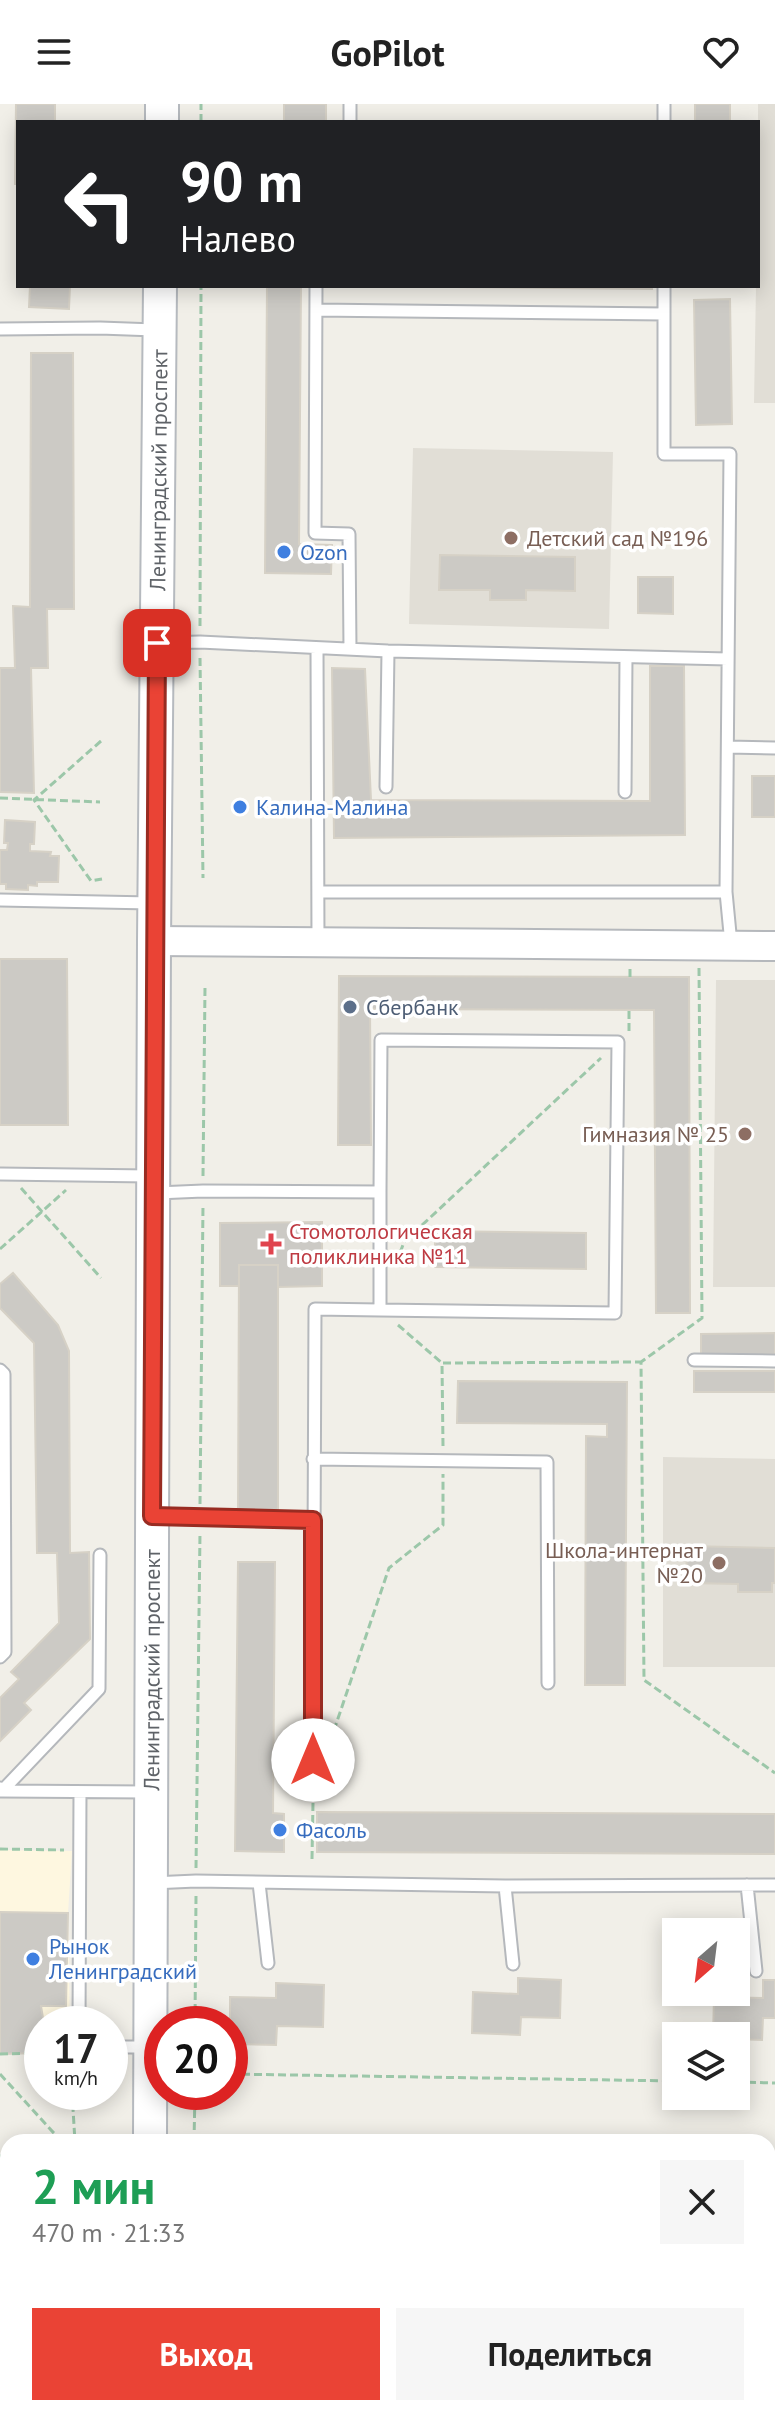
<!DOCTYPE html>
<html lang="ru">
<meta charset="utf-8">
<style>
body{margin:0;font-family:"PT Sans",sans-serif;background:#f6f6f6;color:#222;height:100vh;display:flex;flex-direction:column;font-size:30px;white-space:nowrap}
*{box-sizing:border-box;margin:0}
p{font-size:26px;color:#767676}
.icon{flex:none;width:44px;height:44px;fill:none;stroke:currentColor;stroke-width:2;stroke-linecap:round;stroke-linejoin:round}
.map{position:relative;flex:1;overflow:hidden}
.details{position:absolute;left:0px;top:2030px;width:776px;height:282px;display:flex;flex-direction:column;background:#fff;border-radius:24px 24px 0 0;box-shadow:0 4px 20px #0003}
.details>*{flex:none}
.hud{position:absolute;left:16px;top:16px;width:744px;height:168px;border-radius:0px;box-shadow:0 4px 20px #0003;background:#202124;color:#fff;overflow:hidden}
.needle{width:52px;rotate:208deg}
.tools{position:absolute;left:662px;top:1814px;display:grid;gap:16px}
.tools a{display:grid;place-items:center;width:88px;height:88px;border-radius:0px;background:#fff;box-shadow:0 4px 20px #0003;font-size:40px}
.speed{position:absolute;left:24px;top:1902px;display:flex;gap:16px;font-size:40px;font-weight:700;text-align:center}
.speed>*{display:grid;place-content:center;width:104px;height:104px;border-radius:50%;background:#fff;box-shadow:0 4px 20px #0003;line-height:1}
.speed small{font-size:20px;font-weight:400}
.speed .limit{border:12px solid #d22;background:#fff;color:#111}
.pin{position:absolute;display:grid;place-items:center;width:68px;height:68px;color:#fff;margin:-34px;border-radius:16px;box-shadow:0 4px 12px #0006}
.me{position:absolute;width:88px;margin:-44px;rotate:0deg;stroke-linejoin:round;filter:drop-shadow(0 0 6px #0008)}
.turn{display:flex;align-items:center;gap:28px;height:168px;padding:0 32px;font-size:36px}
.turn .icon{width:104px;height:104px;stroke-width:2.5}
.turn b{display:block;font-size:56px;line-height:68px}
.round{display:grid;place-items:center;flex:none;width:84px;height:84px;border-radius:0px;background:#f6f6f6}
.head{display:flex;align-items:center;justify-content:space-between;height:136px;padding:0 32px}
h1{font-size:48px;font-weight:600;line-height:60px;color:#1e9e55}
.button{display:flex;gap:16px;margin-top:auto;padding:16px 32px}
.button a{flex:1;height:92px;border-radius:0px;background:#ea4335;color:#fff;font-size:32px;font-weight:600;line-height:92px;text-align:center}
.button a+a{background:#f6f6f6;color:#222}
header{display:flex;justify-content:space-between;align-items:center;height:104px;padding:0 32px;background:#fff;font-size:36px;font-weight:600}
.map>svg:first-child{display:block}
.commercial{fill:#fef7e0}
.education{fill:#e1ded6}
.building{fill:#cccac5;stroke:#d6d1c6;stroke-width:2}
.lines{fill:none;stroke-linecap:round;stroke-linejoin:round}
.service-casing{stroke:#b5b8bc;stroke-width:15}
.tertiary-casing{stroke:#b5b8bc;stroke-width:32}
.secondary-casing{stroke:#b6babf;stroke-width:36}
.path{stroke:#9cc7a9;stroke-width:3;stroke-dasharray:8 4;stroke-linecap:butt}
.service{stroke:#fff;stroke-width:11}
.tertiary{stroke:#fff;stroke-width:28}
.secondary{stroke:#fff;stroke-width:32}
.route-casing{stroke:#982c22;stroke-width:20}
.route{stroke:#ea4335;stroke-width:14}
.education-dot{fill:#8d6e63;stroke:#fff;stroke-width:3}
.shop-dot{fill:#3f7fe0;stroke:#fff;stroke-width:3}
.service-dot{fill:#5c6f8a;stroke:#fff;stroke-width:3}
.health-dot{fill:#e0444e;stroke:#fff;stroke-width:3}
.labels{text-anchor:middle;dominant-baseline:central;stroke-width:7;stroke-linejoin:round;paint-order:stroke}
.street-label{font-size:22px;fill:#5f6368;stroke:#fff}
.education-label{font-size:22px;fill:#785e54;stroke:#fff;text-anchor:end}
.shop-label{font-size:22px;fill:#366cbe;stroke:#fff;text-anchor:start}
.service-label{font-size:22px;fill:#4e5e75;stroke:#fff;text-anchor:start}
.health-label{font-size:22px;fill:#be3a42;stroke:#fff;text-anchor:start}
</style>
<header><svg class="icon" aria-label="menu" viewBox="0 0 24 24"><path d="M4 6h16M4 12h16M4 18h16"/></svg>GoPilot<svg class="icon" aria-label="heart" viewBox="0 0 24 24"><path d="M12 20l-8-8c-3-5 5-10 8-4 3-6 11-1 8 4z"/></svg></header>
<div class="map">
<svg width="775" height="2311" viewBox="0 0 775 2311">
<rect width="100%" height="100%" fill="#f1efe8"/>
<path class="commercial" d="M0,1746L72,1747L68,1809L70,1920H42V1949L0,1950Z"/>
<path class="education" d="M758,0H775V299H754L756,182H758Z
M413,344L613,348L609,525L409,520Z
M716,876H775V1183H713Z
M663,1353L775,1355V1563H663Z"/>
<path class="building" d="M16,0H55V18H18V80H15Z
M284,0H326V18H284Z
M695,0H730V18H695Z
M30,182H70L69,205L29,203Z
M267,182H301L299,440L332,441L331,470L265,469Z
M345,182H652V185Z
M730,195L732,320L696,321L694,196Z
M31,249H73L74,505H47L48,564H31L34,689L0,688V564H15L13,502L30,503Z
M440,451L575,453V487L526,486V496H490V486H439Z
M638,473H673V510L638,509Z
M650,562H684L685,731L334,734L332,564L365,565L371,696L650,697Z
M752,672H775V713H752Z
M5,716L35,718L34,740H30V747L51,748L50,752H59L58,778H37V782L28,781V786L6,785V780H0V746H7L8,739H4Z
M0,855H67L68,1021H0Z
M339,872L689,873L690,1209H656L654,906L370,905L371,1041H338Z
M322,1118V1182L278,1183V1161H239V1182H220V1119Z
M435,1127L586,1129V1165L435,1163Z
M239,1161H278V1410H238Z
M13,1169L58,1221L69,1247L70,1449L89,1448L90,1535L24,1599L31,1606L0,1637V1594L19,1575L11,1568L59,1519L57,1449H37L34,1239L0,1204V1180Z
M775,1229V1250H701V1230Z
M694,1267H775V1288H694Z
M458,1277L627,1278L625,1581H585L586,1332L607,1333V1320L457,1319Z
M687,1442L775,1444V1479H772V1488H738V1480L686,1479Z
M238,1458H275L273,1709L284,1710V1748L235,1747Z
M317,1708L775,1710V1750L317,1748Z
M0,1808L68,1809L66,1902H41L44,1920L42,1949L0,1950Z
M518,1874L561,1876L560,1914L521,1913L520,1931L472,1929L473,1888L518,1890Z
M763,1876H775V1914H763L762,1936L736,1935V1932H713L714,1893L763,1894Z
M276,1879L324,1881L323,1923L277,1922L276,1941L230,1940V1893L276,1894Z
M768,2221H775V2257H768Z
M231,2304H266L265,2311H231Z
M503,2304H539V2311H503Z"/>
<g class="lines">
<defs>
<path id="service" d="M350,18V0
M664,18V0
M316,182L315,429L349,430L350,545
M664,182V350H730L726,788L731,840
M316,206L664,210
M0,225L100,224L155,226
M161,539L200,538L388,547L728,555
M317,544L318,838
M728,643L775,644
M386,683L388,547
M625,688L626,553
M318,788H726
M0,796L151,799
M0,1070L149,1072
M380,1088L381,936L618,938L615,1209L380,1206
M157,1089L203,1087L380,1088V1206L315,1205L313,1686
M694,1256L775,1257
M0,1266L4,1270L5,1548L0,1553
M313,1355L547,1358L548,1579
M153,1412L313,1416
M0,1684L2,1687L99,1585L100,1451
M1,1687L147,1688
M152,1779L196,1777L505,1782L775,1781
M259,1779L268,1859
M747,1781L756,1867
M505,1782L513,1860
M79,1920L80,1688
M110,1943H146
M0,2225H8
M0,2292H8
M768,2303L775,2304
M546,2304V2311
M293,2311V2304"/>
<path id="tertiary" d="M154,837L775,842"/>
<g id="secondary">
<path d="M162,18V0"/>
<path id="s1" d="M150,2038L154,837L160,182"/>
<path d="M0,2099L8,2100"/>
<path d="M768,2104H775"/>
<path d="M0,2127H8"/>
<path d="M768,2133H775"/>
<path d="M132,2311V2304"/>
<path d="M163,2311V2304"/>
</g>
</defs>
<use href="#service" class="service-casing"/>
<use href="#tertiary" class="tertiary-casing"/>
<use href="#secondary" class="secondary-casing"/>
<path class="path" d="M201,18V0
M200,522L201,182
M200,554L203,774
M101,637L34,696L91,777L102,775
M0,694L100,698
M699,864L702,1214L641,1258L644,1576L775,1669
M630,873V864
M629,927V906
M203,1072L205,883
M21,1084L101,1174
M0,1145L66,1086
M396,1160L404,1138L601,954
M398,1221L442,1259
M443,1342L442,1259L641,1258
M200,1400L203,1100
M330,1638L389,1464L443,1421V1370
M0,1745L64,1746
M312,1755L313,1699
M196,1764L200,1428
M195,1920L196,1792
M0,1950L42,1949
M0,1970L62,2038
M230,1970L676,1977
M736,1978L775,1979
M72,1988L75,2038
M194,2038L195,1988
M0,2052H8
M0,2169H8
M201,2304V2311"/>
<use href="#service" class="service"/>
<use href="#tertiary" class="tertiary"/>
<use href="#secondary" class="secondary"/>
</g>
<g class="lines">
<defs>
<path id="route" d="M157,539L152,1412L313,1416V1656"/>
</defs>
<use href="#route" class="route-casing"/>
<use href="#route" class="route"/>
</g>
<g class="education-dot">
<circle cx="511" cy="434" r="8"/>
<circle cx="745" cy="1030" r="8"/>
<circle cx="719" cy="1459" r="8"/>
</g>
<g class="shop-dot">
<circle cx="284" cy="448" r="8"/>
<circle cx="240" cy="703" r="8"/>
<circle cx="280" cy="1726" r="8"/>
<circle cx="33" cy="1855" r="8"/>
</g>
<circle class="service-dot" cx="350" cy="903" r="8"/>
<path class="health-dot" d="M267 1128h8v8h8v8h-8v8h-8v-8h-8v-8h8z"/>
<g class="labels">
<g class="street-label">
<text stroke="none"><textPath href="#s1" startOffset="1672">Ленинградский проспект</textPath></text>
<text stroke="none"><textPath href="#s1" startOffset="472">Ленинградский проспект</textPath></text>
</g>
<g class="education-label">
<text x="527" y="434" text-anchor="start">Детский сад №196</text>
<text x="729" y="1030">Гимназия № 25</text>
<text x="703" y="1446">Школа-интернат<tspan x="703" dy="25">№20</tspan></text>
</g>
<g class="shop-label">
<text x="300" y="448">Ozon</text>
<text x="256" y="703">Калина-Малина</text>
<text x="296" y="1726">Фасоль</text>
<text x="49" y="1842">Рынок<tspan x="49" dy="25">Ленинградский</tspan></text>
</g>
<g class="service-label">
<text x="366" y="903">Сбербанк</text>
</g>
<g class="health-label">
<text x="289" y="1127">Стомотологическая<tspan x="289" dy="25">поликлиника №11</tspan></text>
</g>
</g>
</svg>
<div class="tools">
<a><svg class="needle" viewBox="-14 -14 28 28"><path d="M0-13l5 13h-10z" fill="#e53935"/><path d="M0 13l5-13h-10z" fill="#767676"/></svg></a>
<a><svg class="icon" aria-label="layers" viewBox="0 0 24 24"><path d="M12 4l9 5-9 5-9-5zM3 14l9 5 9-5"/></svg></a>
</div>
<div class="speed"><div>17<small>km/h</small></div><div class="limit">20</div></div>
<div class="pin" style="left:157px;top:539px;background:#d93025"><svg class="icon" aria-label="arrive" viewBox="0 0 24 24"><path d="M6 21V4h12l-3 4 3 4H6"/></svg></div>
<svg class="me" style="left:313px;top:1656px" viewBox="-20 -20 40 40"><circle r="19" fill="#fff"/><path d="M0-13L10 11 0 6-10 11z" fill="#ea4335"/></svg>
<div class="hud">
<div class="turn"><svg class="icon" aria-label="left" viewBox="0 0 24 24"><path d="M17 20v-9H6M10 6l-5 5 5 5"/></svg><div><b>90 m</b>Налево</div></div>
</div>
<section class="details">
<div class="head"><div><h1>2 мин</h1><p>470 m · 21:33</p></div><a class="round"><svg class="icon" aria-label="close" viewBox="0 0 24 24"><path d="M6 6l12 12M18 6L6 18"/></svg></a></div>
<div class="button"><a>Выход</a><a>Поделиться</a></div>
</section>
</div>
